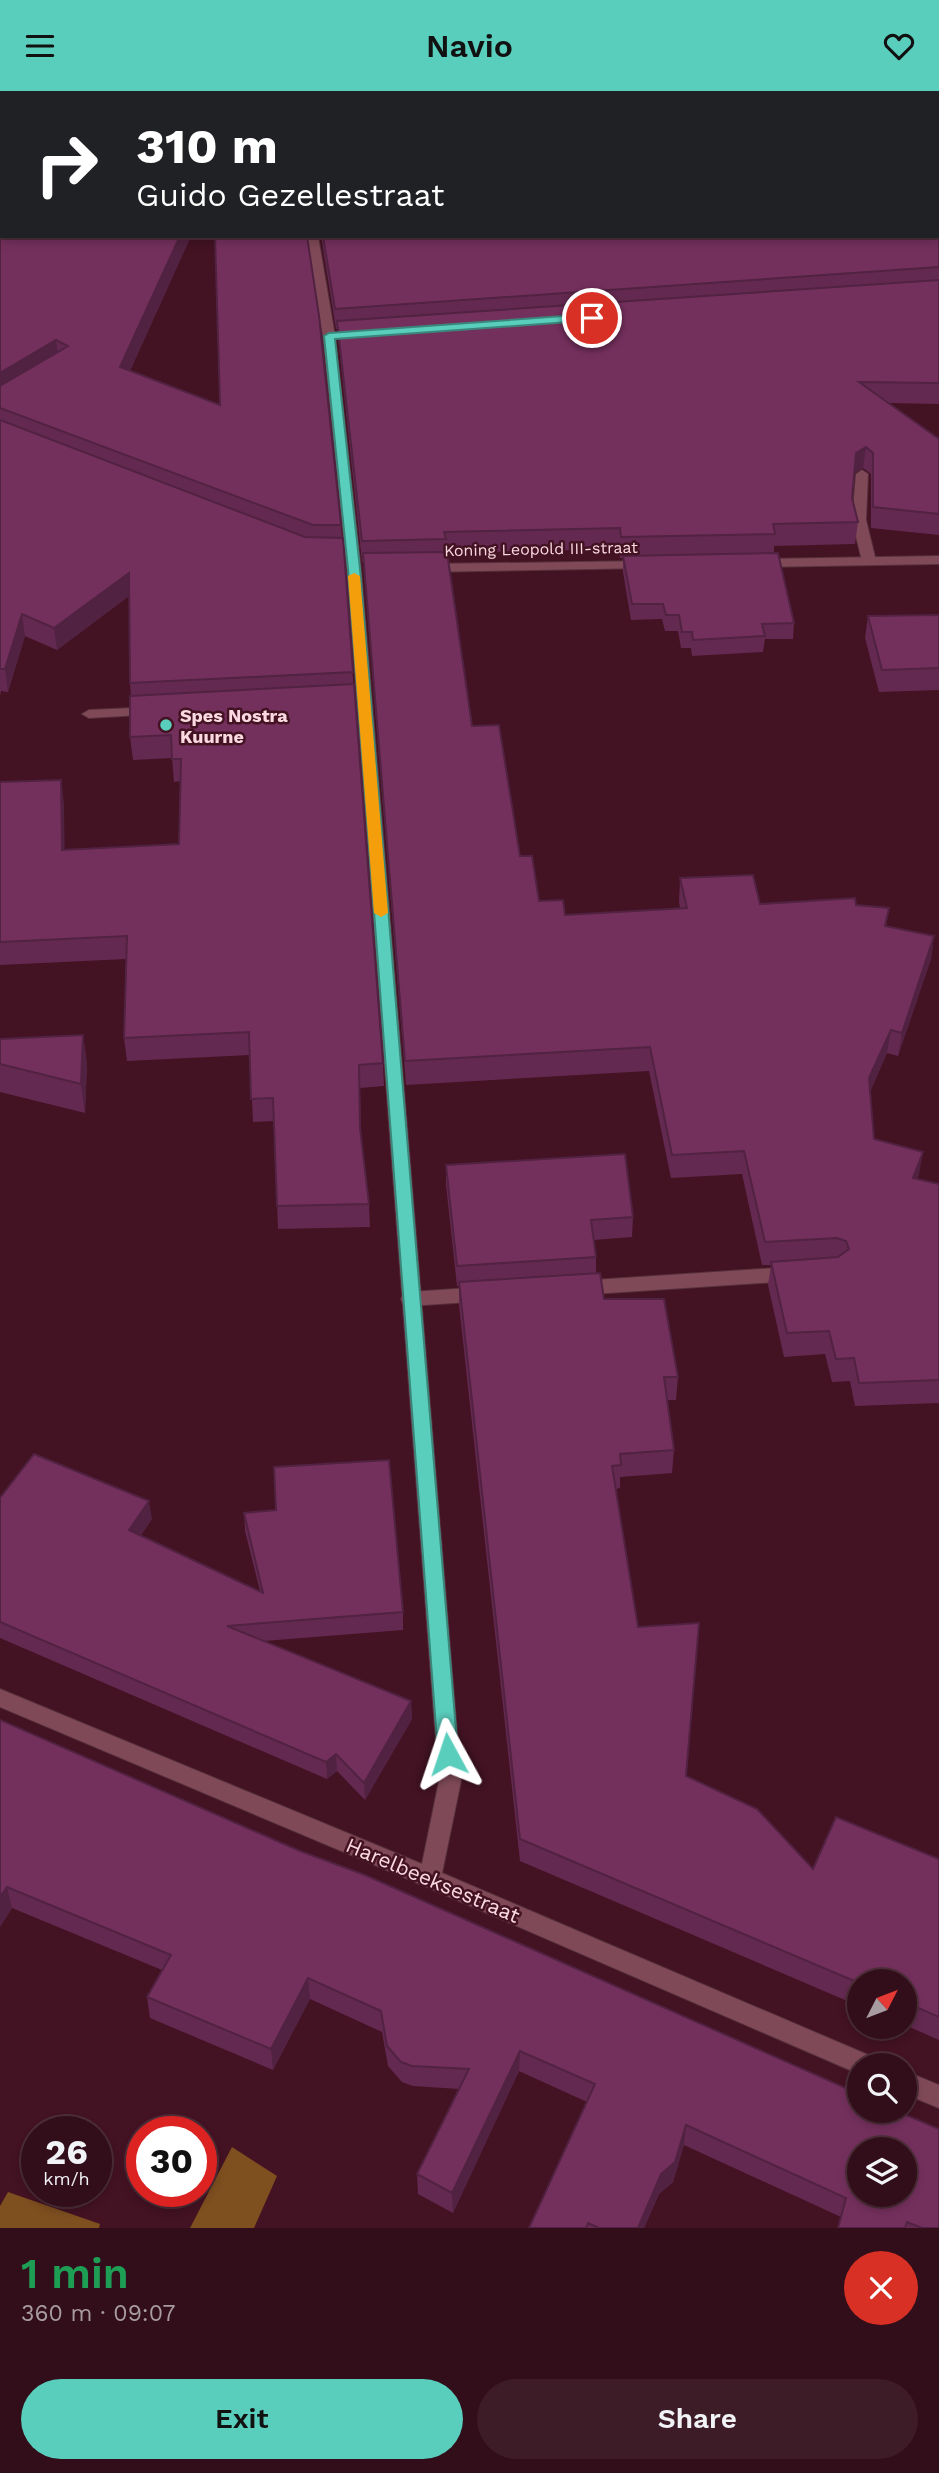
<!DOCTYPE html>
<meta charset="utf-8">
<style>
body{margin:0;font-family:"Work Sans",sans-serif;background:#3d1c27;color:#f1f3f6;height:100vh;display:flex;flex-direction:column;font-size:26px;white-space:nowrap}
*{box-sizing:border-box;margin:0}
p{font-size:23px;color:#a89ca2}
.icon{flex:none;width:38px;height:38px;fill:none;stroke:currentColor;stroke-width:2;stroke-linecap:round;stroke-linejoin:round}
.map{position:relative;height:2137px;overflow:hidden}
.side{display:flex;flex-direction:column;background:#320e1a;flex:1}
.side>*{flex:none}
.top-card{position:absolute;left:0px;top:0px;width:940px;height:147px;box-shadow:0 4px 10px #0003,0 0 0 2px #4d2e39;background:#202124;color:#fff;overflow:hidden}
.needle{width:46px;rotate:48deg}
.buttons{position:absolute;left:847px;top:1878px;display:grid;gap:14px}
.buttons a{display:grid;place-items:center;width:70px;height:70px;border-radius:50%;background:#320e1a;box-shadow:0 4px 10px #0003,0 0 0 2px #4d2e39;font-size:35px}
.speed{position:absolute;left:21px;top:2025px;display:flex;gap:14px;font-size:35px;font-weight:700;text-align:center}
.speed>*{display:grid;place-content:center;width:91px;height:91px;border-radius:50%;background:#320e1a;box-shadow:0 4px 10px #0003,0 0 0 2px #4d2e39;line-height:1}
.speed small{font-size:18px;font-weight:400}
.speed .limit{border:10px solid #d22;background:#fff;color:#111}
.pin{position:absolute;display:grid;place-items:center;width:60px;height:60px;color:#fff;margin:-30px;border:4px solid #fff;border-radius:50%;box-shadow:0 2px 7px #0007}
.me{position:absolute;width:77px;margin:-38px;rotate:355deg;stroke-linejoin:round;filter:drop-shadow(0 0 5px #0008)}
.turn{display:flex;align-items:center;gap:24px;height:147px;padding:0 21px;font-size:32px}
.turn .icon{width:91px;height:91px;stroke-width:2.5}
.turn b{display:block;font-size:49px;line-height:60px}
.round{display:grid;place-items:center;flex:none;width:74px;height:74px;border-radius:37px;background:#3d1c27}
.overview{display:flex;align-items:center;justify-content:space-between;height:119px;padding:0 21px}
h1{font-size:42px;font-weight:600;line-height:52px;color:#1e9e55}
.cta{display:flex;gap:14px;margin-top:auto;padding:14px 21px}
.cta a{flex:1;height:80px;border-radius:42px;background:#5acebd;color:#111;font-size:28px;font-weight:600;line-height:80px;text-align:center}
.cta a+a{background:#3d1c27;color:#f1f3f6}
header{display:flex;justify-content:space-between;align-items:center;height:91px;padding:0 21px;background:#5acebd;color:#111;font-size:32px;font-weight:600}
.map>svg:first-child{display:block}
.forest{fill:#7e4f1f}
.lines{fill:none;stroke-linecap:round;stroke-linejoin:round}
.service-casing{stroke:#56303c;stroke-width:2}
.minor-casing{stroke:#56303c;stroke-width:2}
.service{fill:#804958;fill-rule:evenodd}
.minor{fill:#804958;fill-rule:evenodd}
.wall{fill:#642950}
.shaded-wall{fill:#512241}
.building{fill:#74305d;stroke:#512241;stroke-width:2;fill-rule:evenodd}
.route{fill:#5acebd;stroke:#3a867b;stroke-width:2}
.slow{fill:#f59e0b}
.poi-dot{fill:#5acebd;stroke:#431223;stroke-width:2.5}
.labels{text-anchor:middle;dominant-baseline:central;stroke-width:5;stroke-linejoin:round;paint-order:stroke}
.far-street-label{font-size:16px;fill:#fbd9e1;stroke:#431223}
.poi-label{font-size:18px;font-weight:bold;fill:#fbd9e1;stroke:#431223;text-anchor:start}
.near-street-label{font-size:21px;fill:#fbd9e1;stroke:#431223}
</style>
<header><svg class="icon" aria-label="menu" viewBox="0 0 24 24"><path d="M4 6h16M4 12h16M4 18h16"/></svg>Navio<svg class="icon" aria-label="heart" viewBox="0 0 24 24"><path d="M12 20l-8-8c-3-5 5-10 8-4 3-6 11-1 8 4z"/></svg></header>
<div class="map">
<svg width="939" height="2137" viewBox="0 0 939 2137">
<rect width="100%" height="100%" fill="#431223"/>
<path class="forest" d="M232,2056L277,2085L254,2137H190Z
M8,2101L100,2133L99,2137H0V2115Z"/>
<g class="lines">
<defs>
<path id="service" d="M862,379L868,383L866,429L876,470L869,474L862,470L852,429L856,383Z
M154,616L161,620L159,623L89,627L82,623L89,619Z
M791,1176L797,1178L800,1183L797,1188L791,1190L578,1204L572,1202L569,1197L572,1192L578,1190Z
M484,1196L491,1198L493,1203L491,1208L484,1210L410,1215L403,1213L401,1208L403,1203L410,1201Z"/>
<path id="minor" d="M879,0H889V2H879Z
M938,72H939V79H938Z
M306,145H318L335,245L361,478L461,1690L442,1782L873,1966L877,1974H859V1983L422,1794L0,1616V1598L422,1773L439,1690L347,478L323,245Z
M939,465V473L756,476L749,472L756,468Z
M644,470L649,471V477L427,481L420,477L427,473Z
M905,1980L939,1994V2017L905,2003Z"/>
</defs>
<use href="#service" class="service-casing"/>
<use href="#minor" class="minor-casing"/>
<use href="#service" class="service"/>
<use href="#minor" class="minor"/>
</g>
<path class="wall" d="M0,0H421L417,2H2V145H191L130,280L220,314L341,434L383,972L384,995L360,997L361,1041L369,1113L370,1136L278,1138L274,1030L253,1031L250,964L127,970L124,947L126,868L0,874V691L64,712V759L179,753L181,690L174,691L172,667L133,669L130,646L131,605L130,592L129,505L57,559L25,545L8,601L1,600L0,605Z
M916,0H939V22L938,21V2H917Z
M939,111V313L889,312L939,348V444L871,437V383L863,377L854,382L852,407L858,431L855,453L774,455V462L794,532L793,548H765L763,561L692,565L691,557H681L678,540H665L662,528L631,529L623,481V467H620L619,458L448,462L472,635L520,765L539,810L565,824L680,817L679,811L680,787L760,813L856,814L889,817L886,835L934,845L931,868L898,965L887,962L870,1001L874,1048L923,1061L917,1088L939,1093V1312L855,1315L850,1290L832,1291L825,1263L784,1266L768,1194L771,1174H762L742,1083L671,1087L649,980L406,994L363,471H362L337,238H336L321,145H938Z
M939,524V599L879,601L865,547L868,525Z
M83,944L87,973L85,1022L0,1001V948Z
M446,1074L633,1126L632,1146L594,1149L596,1166V1182L604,1208L678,1286L676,1309H667L674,1359L672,1382L620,1386V1397L616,1398L638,1536L686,1685L813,1778L939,1768V1949L905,1934V1890H859V1915L520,1770L459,1214V1195H457L446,1094Z
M0,1407L152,1428L141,1444L260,1500L245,1440L244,1422L403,1521V1539L264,1550L411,1610L412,1628L365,1709L337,1680L327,1688L0,1547Z
M0,1629L939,2137H838L841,2126L684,2054L673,2091L659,2103L644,2137H529L587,2011L519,1980L453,2122L418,2103L417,2083L459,1998L413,1995L402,1991L388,1975L382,1941L310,1908L273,1979L150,1927L147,1906L162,1879L12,1817L0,1836Z"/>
<path class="shaded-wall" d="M379,0H421L417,2H375Z
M180,145H191L122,297L120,276Z
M56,249L59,269L0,305V282Z
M866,356L863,377L853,383L856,362Z
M129,482L131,503L57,559L54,537Z
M22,523L25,545L8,601L5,578Z
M61,689L64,712L65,782L62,759Z
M934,845L931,868L898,965L902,942Z
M891,939L887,962L866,1010L869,987Z
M83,944L87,973L85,1022L81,993Z
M923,1061L919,1084L909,1111L913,1087Z
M149,1410L152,1428L131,1457L129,1439Z
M411,1610L412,1628L365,1709L364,1692Z
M336,1663L337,1680L327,1688L326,1671Z
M7,1796L12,1817L0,1836V1806Z
M308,1887L310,1908L273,1979L271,1958Z
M520,1960L519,1980L453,2122L452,2102Z
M686,2034L684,2054L673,2091L659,2103L644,2137H638L661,2083Z"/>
<path class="building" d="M0,0H379L375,2H2V145H180L120,276L220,314L215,145H307L319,225L341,434H313L0,317V295L68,255L56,249L0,282Z
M938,110L939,111V176L335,218L323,145H938Z
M939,189V292L859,291L939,348V423L873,416V362L866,356L856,362L852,407L858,431L773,433L775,443L621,446L620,437L444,441L446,448L362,450L337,230Z
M0,329L305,446L343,447L353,581L130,592L129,482L54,537L22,523L5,578H0Z
M447,461L472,635L499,634L520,765H532L539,810L563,809L565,824L687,817L680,787L753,784L760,813L855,807L856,814L889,817L885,835L934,845L902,942L891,939L869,987L874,1048L923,1061L913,1087L939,1093V1289L859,1292L854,1267L836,1268L829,1240L787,1242L771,1171L838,1166L849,1158L846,1150L837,1147L765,1151L744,1060L672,1064L650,956L405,970L363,462Z
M778,462L794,532L762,533L765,545L693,549L692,541H682L679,524H666L663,513H632L623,465Z
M939,524V577L882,579L868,525Z
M354,593L383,972L359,974L360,1037L369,1113L277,1115L273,1007L251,1008L249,941L124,947L127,845L0,851V691L61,689L62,759L179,753L181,668H172L171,644L130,646V605Z
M83,944L81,993L0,973V948Z
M625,1063L633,1126L591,1129L596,1166L457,1175L446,1074Z
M600,1182L604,1208H664L678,1286H664L674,1359L620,1363L621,1374L612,1375L638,1536L699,1532L686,1685L757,1718L813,1778L836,1726L939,1768V1926L905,1911V1890H859V1892L520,1748L459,1191Z
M34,1363L149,1410L129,1439L263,1502L244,1422L276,1419L274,1376L389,1369L403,1521L227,1535L411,1610L364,1692L336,1663L326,1671L0,1531V1407Z
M0,1629L300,1760L365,1784L859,2003V2020H897L939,2038V2137H922L907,2131L905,2137H838L846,2107L686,2034L675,2071L661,2083L638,2137H599L588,2132L586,2137H529L595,1993L520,1960L452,2102L417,2083L469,1978L412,1975L401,1971L387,1955L381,1920L308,1887L271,1958L147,1906L171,1864L7,1796L0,1806ZM859,2058H905V2104H859Z"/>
<path class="route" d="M592,223L596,224V229L335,248L360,478L458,1663L455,1669L448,1671L441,1669L438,1663L348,478L324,245L329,242Z"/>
<path class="slow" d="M354,482L360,485L388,822L381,826L374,822L348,485Z"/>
<circle class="poi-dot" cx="166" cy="634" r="7"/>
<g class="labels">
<g class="far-street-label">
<text transform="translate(541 458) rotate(-1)">Koning Leopold III-straat</text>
</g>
<g class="poi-label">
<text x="180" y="624">Spes Nostra<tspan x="180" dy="21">Kuurne</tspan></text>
</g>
<g class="near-street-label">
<text transform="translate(433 1789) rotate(23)">Harelbeeksestraat</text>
</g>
</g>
</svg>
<div class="buttons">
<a><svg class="needle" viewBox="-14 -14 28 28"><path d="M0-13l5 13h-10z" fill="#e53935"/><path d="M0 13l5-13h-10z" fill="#a89ca2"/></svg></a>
<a><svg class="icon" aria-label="search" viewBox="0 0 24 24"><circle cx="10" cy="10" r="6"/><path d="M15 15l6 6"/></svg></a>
<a><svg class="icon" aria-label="layers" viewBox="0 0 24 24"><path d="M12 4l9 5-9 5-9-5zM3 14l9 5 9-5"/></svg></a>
</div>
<div class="speed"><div>26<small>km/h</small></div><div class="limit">30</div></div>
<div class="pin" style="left:592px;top:227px;background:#d93025"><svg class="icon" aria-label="arrive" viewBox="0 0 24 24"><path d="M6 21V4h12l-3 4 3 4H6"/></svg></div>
<svg class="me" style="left:448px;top:1663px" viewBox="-20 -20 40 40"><path d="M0-17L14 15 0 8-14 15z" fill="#5acebd" stroke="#fff" stroke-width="4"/></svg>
<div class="top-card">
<div class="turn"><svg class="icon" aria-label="right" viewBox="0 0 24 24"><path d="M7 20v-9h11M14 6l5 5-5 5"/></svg><div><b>310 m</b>Guido Gezellestraat</div></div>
</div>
</div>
<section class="side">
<div class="overview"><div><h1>1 min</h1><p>360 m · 09:07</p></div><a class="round" style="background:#d93025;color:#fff"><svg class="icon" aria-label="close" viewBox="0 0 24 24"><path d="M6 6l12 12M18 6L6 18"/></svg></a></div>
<div class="cta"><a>Exit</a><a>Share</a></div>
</section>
